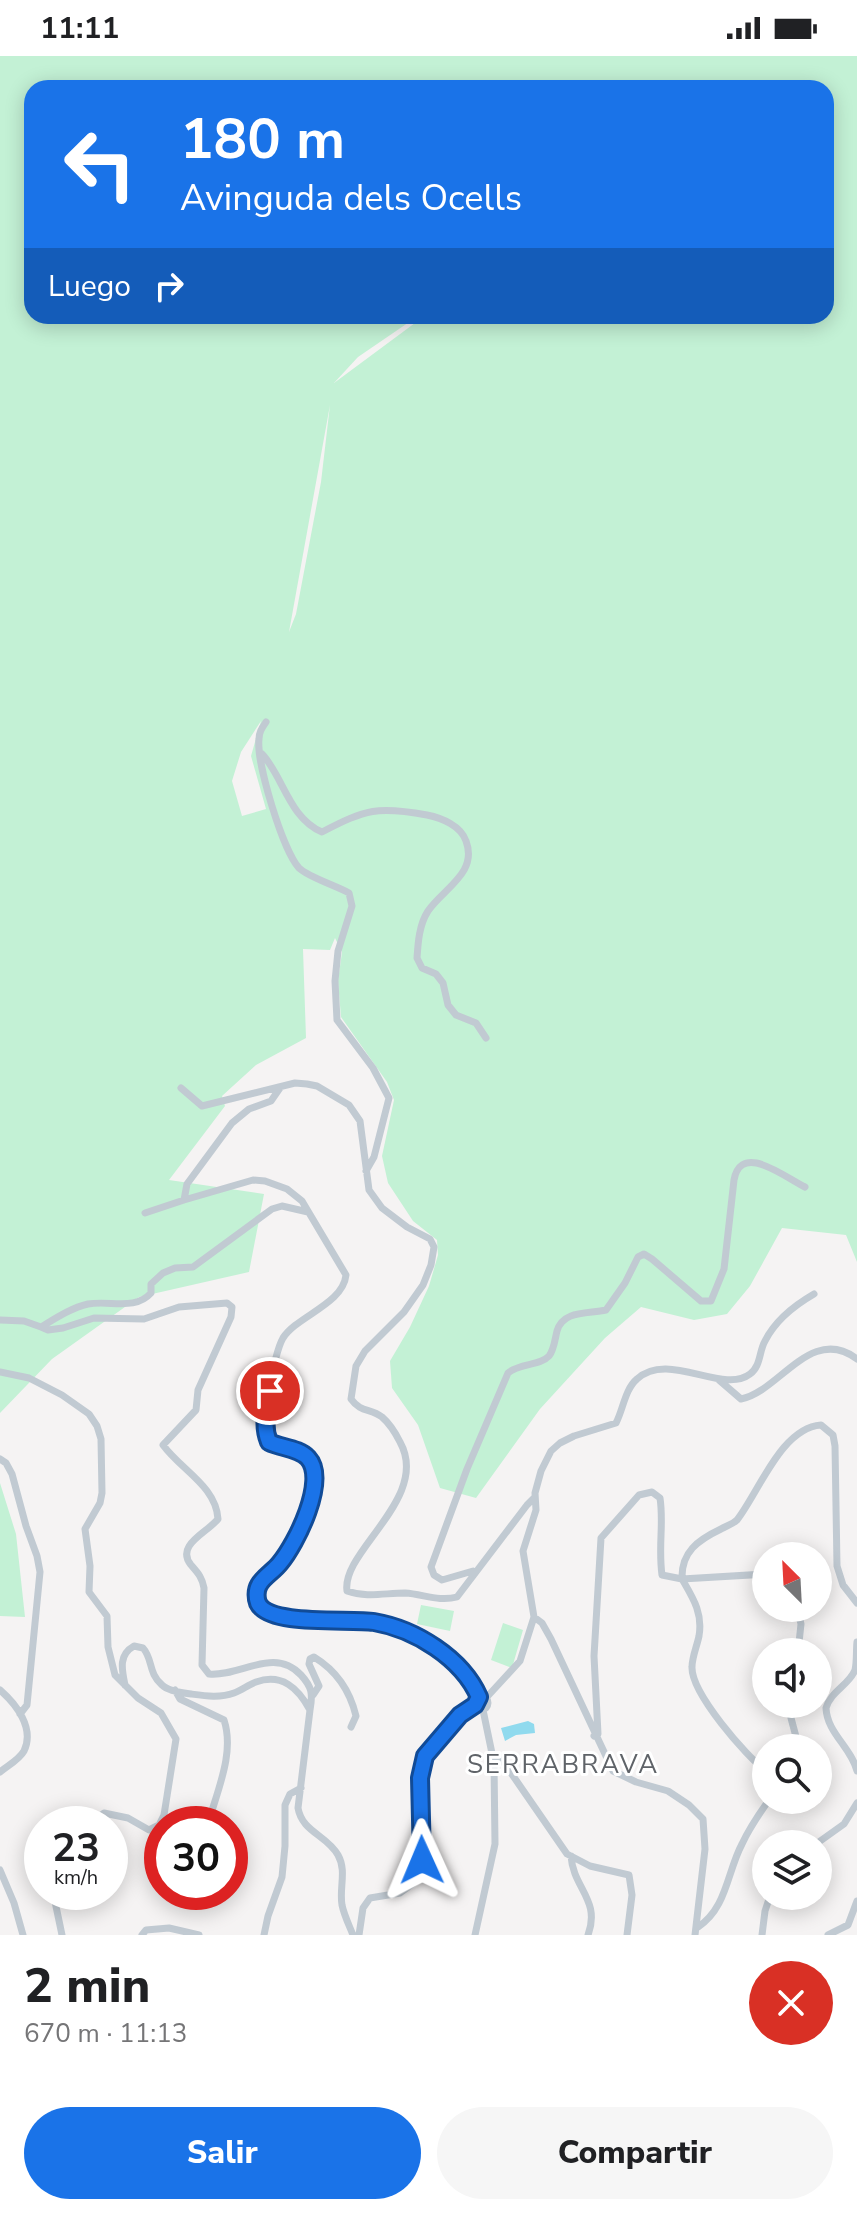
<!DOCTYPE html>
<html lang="es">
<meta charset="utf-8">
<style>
body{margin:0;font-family:"Nunito Sans",sans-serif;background:#f6f6f6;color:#202124;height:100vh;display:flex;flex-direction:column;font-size:30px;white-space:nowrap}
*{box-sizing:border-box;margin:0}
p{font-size:26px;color:#757577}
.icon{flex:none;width:44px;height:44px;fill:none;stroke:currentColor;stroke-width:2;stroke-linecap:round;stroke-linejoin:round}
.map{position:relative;height:1879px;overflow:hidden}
.side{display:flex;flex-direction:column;background:#fff;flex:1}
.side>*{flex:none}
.guide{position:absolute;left:24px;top:24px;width:810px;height:244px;border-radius:24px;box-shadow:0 4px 20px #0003;background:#1a73e8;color:#fff;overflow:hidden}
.needle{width:52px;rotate:336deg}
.buttons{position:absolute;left:752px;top:1486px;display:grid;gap:16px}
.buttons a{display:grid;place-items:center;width:80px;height:80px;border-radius:50%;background:#fff;box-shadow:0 4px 20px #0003;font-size:40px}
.speed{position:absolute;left:24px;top:1750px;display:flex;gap:16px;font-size:40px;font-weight:700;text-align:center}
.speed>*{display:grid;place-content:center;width:104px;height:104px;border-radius:50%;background:#fff;box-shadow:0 4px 20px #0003;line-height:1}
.speed small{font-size:20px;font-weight:400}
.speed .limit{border:12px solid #d22;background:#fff;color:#111}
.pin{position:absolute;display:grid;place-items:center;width:68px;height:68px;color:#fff;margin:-34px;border:4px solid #fff;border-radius:50%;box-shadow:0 2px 8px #0007}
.me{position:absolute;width:88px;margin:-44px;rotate:359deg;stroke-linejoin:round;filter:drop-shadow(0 0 6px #0008)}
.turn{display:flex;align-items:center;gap:28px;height:168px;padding:0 24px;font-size:36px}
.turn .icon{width:104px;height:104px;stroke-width:2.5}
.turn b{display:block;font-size:56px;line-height:68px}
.then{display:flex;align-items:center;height:76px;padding:0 24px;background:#0003;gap:16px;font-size:30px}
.round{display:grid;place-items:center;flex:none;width:84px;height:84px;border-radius:42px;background:#f6f6f6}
.overview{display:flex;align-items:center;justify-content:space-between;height:136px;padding:0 24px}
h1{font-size:48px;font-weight:800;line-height:60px}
.action{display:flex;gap:16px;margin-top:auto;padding:16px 24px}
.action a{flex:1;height:92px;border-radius:48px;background:#1a73e8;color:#fff;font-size:32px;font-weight:800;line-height:92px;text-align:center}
.action a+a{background:#f6f6f6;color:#202124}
.status{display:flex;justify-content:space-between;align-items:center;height:56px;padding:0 40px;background:#fff;direction:ltr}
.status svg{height:22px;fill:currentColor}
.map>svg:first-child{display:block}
.green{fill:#c3f1d5;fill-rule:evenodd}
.water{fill:#90daee}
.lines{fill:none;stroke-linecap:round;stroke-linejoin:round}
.street{stroke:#c1cad2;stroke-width:7}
.route-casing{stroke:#114b97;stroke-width:20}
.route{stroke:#1a73e8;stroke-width:14}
.labels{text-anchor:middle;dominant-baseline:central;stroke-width:6;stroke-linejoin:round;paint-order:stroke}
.neighbourhood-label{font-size:26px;letter-spacing:2px;fill:#5f6368;stroke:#fff}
</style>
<div class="status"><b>11:11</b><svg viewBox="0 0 49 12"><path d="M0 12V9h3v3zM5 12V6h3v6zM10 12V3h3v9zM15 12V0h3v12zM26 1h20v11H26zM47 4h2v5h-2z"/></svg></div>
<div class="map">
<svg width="857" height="1879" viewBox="0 0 857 1879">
<rect width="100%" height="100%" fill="#f5f3f3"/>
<path class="green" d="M0,0H857V1206L846,1179L782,1172L750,1230L727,1258L694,1264L641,1251L605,1282L540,1353L476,1442L440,1432L418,1369L392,1332L390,1305L410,1271L429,1230L438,1199L437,1184L413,1165L388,1127L382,1100L394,1044L387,1026L341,961L338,925L342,896L335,882L330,894L303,893L306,982L256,1009L222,1040L225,1050L169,1124L264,1138L249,1216L139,1241L52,1303L0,1357ZM32,32H826V260H433L419,264L334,327L358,301L418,260H32ZM330,349L321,426L296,558L289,576ZM261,665L251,700L266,753L242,760L232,725L241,696Z
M0,1427L16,1478L25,1561L0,1560Z
M421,1549L454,1555L450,1575L417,1568Z
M503,1567L523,1574L512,1612L491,1604Z"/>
<path class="water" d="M528,1665L534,1668L535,1677L516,1679L505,1685L501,1672Z"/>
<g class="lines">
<path class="street" d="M266,666C262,672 259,676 259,683C256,706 283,795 299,812C308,821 337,830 349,837L352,850L338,895L335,925L337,964L373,1012L389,1042L374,1101L366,1115
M262,698C283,720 289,762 322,776C366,753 378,750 427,759C442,762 461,770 466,785C478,817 444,832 428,855C419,869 418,887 417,902L422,912L436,918L443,927L448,949L456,959L476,967L486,982
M181,1032L202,1050L295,1027L307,1028L317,1030L349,1049L360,1065L369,1134L382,1152L407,1171L430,1183L434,1191L431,1209L423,1229L404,1256L365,1295L356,1310L351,1343C361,1357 370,1352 382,1361C389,1367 396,1378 400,1386C431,1442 341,1495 347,1535C367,1542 385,1537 405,1537C423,1538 439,1546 457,1541L527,1449L535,1441
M280,1032L271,1045L249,1053L232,1067L187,1128L184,1144L253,1124L265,1125L287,1133L302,1145L346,1219C343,1248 297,1260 283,1282C274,1297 258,1376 271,1387C288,1402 318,1387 315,1426C313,1449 294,1491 279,1509C274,1516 262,1522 258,1530C241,1569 320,1563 339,1563C354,1563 371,1565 387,1569C422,1578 465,1607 479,1641
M145,1157L184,1144
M0,1264L24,1265L41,1271C56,1262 71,1252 88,1248C110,1244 135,1255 151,1237V1228L163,1217L175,1212L193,1211L272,1153L282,1150L308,1156
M41,1271L48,1274L63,1272L94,1262L144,1263L179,1251L227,1247L232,1251L231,1261L198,1334L196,1354L163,1389C181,1414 216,1430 218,1463C207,1477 175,1489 191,1509C198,1517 202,1521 204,1532L202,1609L209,1618C240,1621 274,1590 301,1619C312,1631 313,1638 310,1654
M0,1316L29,1322L62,1339L89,1358L97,1370L101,1383L102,1437L100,1447L85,1473L90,1510L89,1536L107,1560L108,1591L115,1619L138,1642L161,1657L176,1683L164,1759L159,1769L149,1774L128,1762L104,1757L89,1768
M719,1324L741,1343C779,1336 811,1268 857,1303
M0,1403L6,1407L12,1418L26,1470L37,1500L40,1516L27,1649L20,1658
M473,1515L442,1524L434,1519L431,1511L467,1413L508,1317C519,1307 540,1310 549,1300C554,1294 555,1283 557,1275C563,1254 588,1258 606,1254L625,1227L638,1201L644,1198L652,1203L701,1245H711L724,1213L734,1124C741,1086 783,1120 805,1131
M682,1523C681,1496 698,1484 721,1473C726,1470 733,1468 737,1464C759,1436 781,1372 821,1369L833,1379L835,1390L837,1510L843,1529L857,1547
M682,1523C693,1542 703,1557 699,1580C697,1590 692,1601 692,1611C691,1637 746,1700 766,1715
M797,1552L801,1568L798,1596
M857,1586C856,1595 857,1606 855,1614C849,1629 831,1635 826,1652C827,1677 851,1691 857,1715
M125,1629C122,1614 118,1599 134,1590L143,1592C153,1603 148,1617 162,1629C168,1635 182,1637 191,1638C206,1640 220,1642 234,1637C242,1634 248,1629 256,1626C282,1617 298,1632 310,1654L298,1752C302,1776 327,1779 338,1799C347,1815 339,1832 342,1849C344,1859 349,1869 353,1879
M0,1634C16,1648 35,1672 24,1695C19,1704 7,1710 0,1716
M175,1634L180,1643L224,1664C235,1697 217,1735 208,1768
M313,1639L319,1630L309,1608L310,1603L314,1601C337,1615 350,1635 356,1660L351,1671
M474 1647a7 7 0 1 1 14 0a7 7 0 1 1-14 0Z
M486,1642L520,1605L534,1561
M791,1648V1662L799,1692
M594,1680L598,1678L594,1600L601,1482L639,1439L652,1436L660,1442C664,1468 658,1490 662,1519L682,1523L766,1518
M493,1698L500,1701L567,1798L590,1810L629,1819L632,1839L627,1879
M816,1788L844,1768L857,1747
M571,1800C573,1832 601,1844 588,1879
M0,1814L14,1847L23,1879
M53,1836L62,1879
M698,1871C727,1852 727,1816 742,1788C749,1773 759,1758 769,1744
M142,1879L146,1874L169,1872L199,1879
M264,1879L268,1860L282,1821L285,1790V1749L290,1738L301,1732
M359,1879L363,1852L370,1842L400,1837L418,1824L422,1804L420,1722L425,1700L460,1659L475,1649
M475,1879L495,1788L494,1707L483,1654
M695,1879L705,1793L703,1763L689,1749L668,1735L636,1726L613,1715L551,1583L542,1567L534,1561L523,1495L536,1454L535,1437L541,1415L551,1395L560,1387L574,1380L616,1367C623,1354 625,1333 637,1323C668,1294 723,1339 750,1318C761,1310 759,1295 765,1285C775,1265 795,1249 814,1238
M762,1879L765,1855L770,1840
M828,1879L848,1869L857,1845"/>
</g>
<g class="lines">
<defs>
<path id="route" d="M270,1335C267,1352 262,1369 269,1386C281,1392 299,1392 308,1402C328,1424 296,1488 280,1507C274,1515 263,1521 259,1529C256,1534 256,1542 258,1547C269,1571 350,1562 374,1566C415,1573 462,1602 479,1641L475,1649L460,1659L425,1700L420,1722L422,1804"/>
</defs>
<use href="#route" class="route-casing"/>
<use href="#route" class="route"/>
</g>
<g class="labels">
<g class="neighbourhood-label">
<text x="563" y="1708">SERRABRAVA</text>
</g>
</g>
</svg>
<div class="buttons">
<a><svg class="needle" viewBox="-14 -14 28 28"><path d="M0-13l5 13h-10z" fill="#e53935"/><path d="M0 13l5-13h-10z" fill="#757577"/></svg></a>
<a><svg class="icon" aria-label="sound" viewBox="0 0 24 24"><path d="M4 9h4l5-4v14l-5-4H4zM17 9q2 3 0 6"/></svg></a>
<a><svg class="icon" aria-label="search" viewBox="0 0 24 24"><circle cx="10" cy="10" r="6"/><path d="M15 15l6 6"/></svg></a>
<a><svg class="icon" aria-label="layers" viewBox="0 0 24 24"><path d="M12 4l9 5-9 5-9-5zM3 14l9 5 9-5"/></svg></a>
</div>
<div class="speed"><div>23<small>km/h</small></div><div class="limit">30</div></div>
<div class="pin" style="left:270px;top:1335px;background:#d93025"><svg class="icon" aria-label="arrive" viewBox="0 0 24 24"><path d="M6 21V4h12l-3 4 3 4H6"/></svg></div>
<svg class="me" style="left:422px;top:1804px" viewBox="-20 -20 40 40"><path d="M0-17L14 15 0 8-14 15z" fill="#1a73e8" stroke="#fff" stroke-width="4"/></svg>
<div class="guide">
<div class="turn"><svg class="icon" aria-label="left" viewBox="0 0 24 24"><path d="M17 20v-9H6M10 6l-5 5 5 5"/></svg><div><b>180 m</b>Avinguda dels Ocells</div></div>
<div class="then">Luego<svg class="icon" aria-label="right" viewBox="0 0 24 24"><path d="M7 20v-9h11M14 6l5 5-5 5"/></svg></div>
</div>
</div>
<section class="side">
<div class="overview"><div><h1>2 min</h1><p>670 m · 11:13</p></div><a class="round" style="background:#d93025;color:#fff"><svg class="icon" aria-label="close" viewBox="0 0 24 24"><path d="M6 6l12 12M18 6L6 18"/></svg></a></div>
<div class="action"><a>Salir</a><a>Compartir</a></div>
</section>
